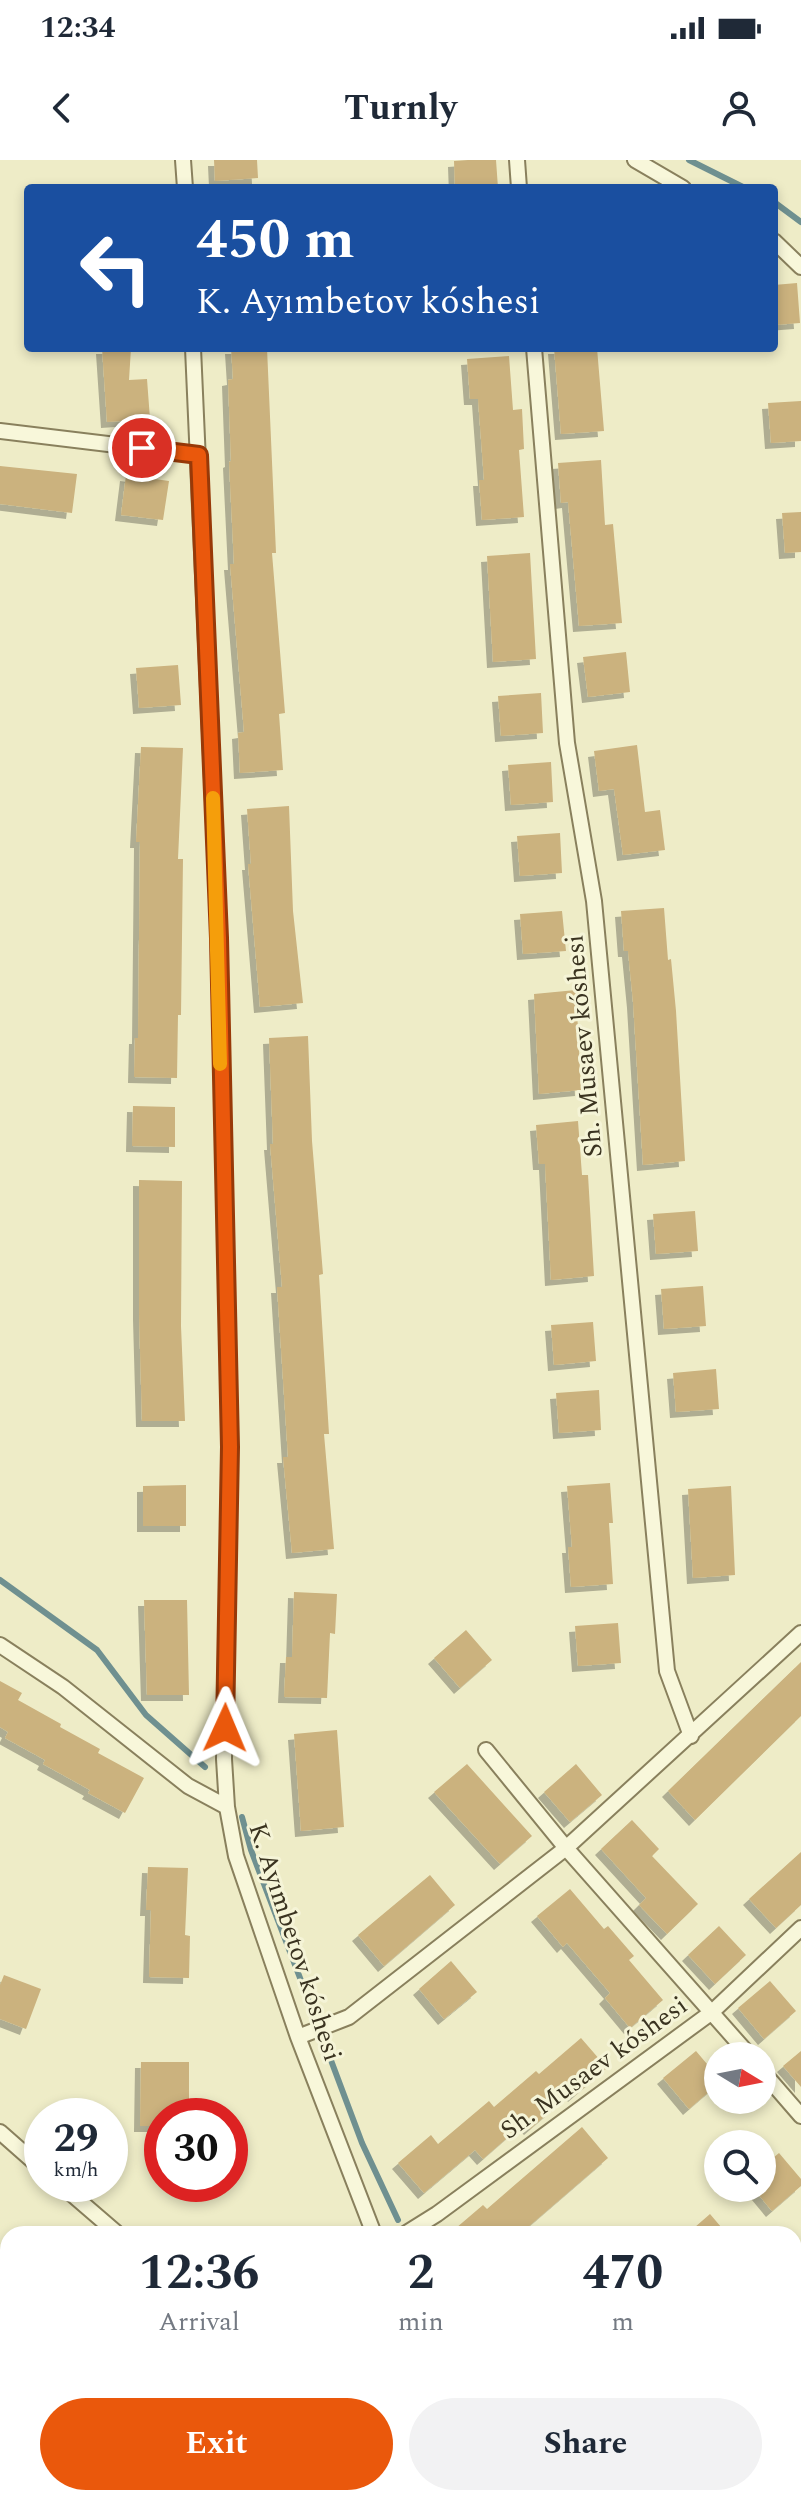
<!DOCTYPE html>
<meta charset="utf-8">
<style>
body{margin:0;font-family:Spectral,serif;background:#f2f2f3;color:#1f2937;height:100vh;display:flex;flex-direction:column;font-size:30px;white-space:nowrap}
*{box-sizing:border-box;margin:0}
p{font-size:26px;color:#747a83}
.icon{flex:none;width:44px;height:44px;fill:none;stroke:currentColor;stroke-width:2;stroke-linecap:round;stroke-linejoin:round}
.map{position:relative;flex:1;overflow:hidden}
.panel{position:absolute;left:0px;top:2066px;width:802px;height:280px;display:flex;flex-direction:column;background:#fff;border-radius:24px 24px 0 0;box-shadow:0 4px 12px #0003}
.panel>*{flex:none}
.guide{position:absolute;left:24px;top:24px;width:754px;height:168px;border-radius:8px;box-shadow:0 4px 12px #0003;background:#1a4fa0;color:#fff;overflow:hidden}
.needle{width:52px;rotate:100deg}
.tools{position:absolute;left:704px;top:1882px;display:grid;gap:16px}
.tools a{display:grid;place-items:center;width:72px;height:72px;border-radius:50%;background:#fff;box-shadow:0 4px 12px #0003;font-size:40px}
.speed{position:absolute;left:24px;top:1938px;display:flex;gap:16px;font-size:40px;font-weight:700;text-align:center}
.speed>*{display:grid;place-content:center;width:104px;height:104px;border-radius:50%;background:#fff;box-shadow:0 4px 12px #0003;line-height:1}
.speed small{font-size:20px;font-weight:400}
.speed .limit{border:12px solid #d22;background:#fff;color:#111}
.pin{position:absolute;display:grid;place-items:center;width:68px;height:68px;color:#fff;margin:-34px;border:4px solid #fff;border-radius:50%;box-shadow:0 2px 8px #0007}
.me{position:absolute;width:88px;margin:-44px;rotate:1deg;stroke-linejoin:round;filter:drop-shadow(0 0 6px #0008)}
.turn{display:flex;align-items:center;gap:28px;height:168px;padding:0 40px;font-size:36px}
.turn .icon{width:104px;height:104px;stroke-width:2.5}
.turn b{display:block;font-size:56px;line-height:68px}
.eta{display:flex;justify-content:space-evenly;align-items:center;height:136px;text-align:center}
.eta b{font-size:48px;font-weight:700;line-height:56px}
.action{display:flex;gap:16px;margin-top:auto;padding:16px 40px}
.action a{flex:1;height:92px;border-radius:48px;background:#ea580c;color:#fff;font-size:32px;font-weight:700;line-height:92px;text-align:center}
.action a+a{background:#f2f2f3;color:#1f2937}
.status{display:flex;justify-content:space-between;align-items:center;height:56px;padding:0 40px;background:#fff;direction:ltr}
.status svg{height:22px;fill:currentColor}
header{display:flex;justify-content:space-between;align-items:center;height:104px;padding:0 40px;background:#fff;font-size:36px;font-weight:700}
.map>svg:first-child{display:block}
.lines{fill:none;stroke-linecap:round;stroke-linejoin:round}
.stream{stroke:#6f9090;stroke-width:6}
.building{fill:#cbb27e;filter:url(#shadow)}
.street-casing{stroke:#89805d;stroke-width:18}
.street{stroke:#f8f7da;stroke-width:14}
.route-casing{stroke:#983908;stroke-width:20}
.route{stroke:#ea580c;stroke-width:14}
.slow{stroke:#f59e0b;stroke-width:14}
.labels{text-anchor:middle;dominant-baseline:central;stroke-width:6;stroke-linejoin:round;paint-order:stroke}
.street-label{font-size:26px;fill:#3a3320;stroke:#f5f4d7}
</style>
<div class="status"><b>12:34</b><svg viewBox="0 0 49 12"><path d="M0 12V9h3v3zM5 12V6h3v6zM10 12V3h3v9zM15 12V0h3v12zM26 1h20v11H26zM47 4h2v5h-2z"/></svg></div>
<header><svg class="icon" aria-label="back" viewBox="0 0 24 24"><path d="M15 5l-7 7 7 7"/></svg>Turnly<svg class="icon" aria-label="person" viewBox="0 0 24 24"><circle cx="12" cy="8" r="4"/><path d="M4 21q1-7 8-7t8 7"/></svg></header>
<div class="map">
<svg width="801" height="2346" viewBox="0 0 801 2346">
<defs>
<filter id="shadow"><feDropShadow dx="-6" dy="6" stdDeviation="0" flood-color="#0004"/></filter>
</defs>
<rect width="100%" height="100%" fill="#eeecc7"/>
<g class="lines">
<path class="stream" d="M689,0L745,28
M774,42L801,62
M0,1420L97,1490L146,1555L205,1607
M242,1657L251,1690L310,1844
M323,1879L362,1983L398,2060"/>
</g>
<path class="building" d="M214,0H257L258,18L215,21Z
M468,0H496L498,28H455L454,1Z
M797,123L800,163L774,165V125Z
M102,188H131L129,220L147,219L150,259L107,262Z
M231,188H267L276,393H272L285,553L279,554L283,610L240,613L238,573L244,572L230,404H234L229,302L231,301L228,220L233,219Z
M554,188H597L604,271L561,274Z
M509,196L513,250L522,249L524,289L519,290L524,357L482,360L479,320H484L478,239H470L467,199Z
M801,241V281L771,283L768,243Z
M601,300L605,365L613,364L622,463L579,466L568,342L561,343L558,303Z
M0,306L77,314L72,353L0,344Z
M126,315L169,321L163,360L121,355Z
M801,352V392L785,393L782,353Z
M530,393L536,499L493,502L487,396Z
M626,492L630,532L588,537L583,497Z
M178,505L181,545L139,548L136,508Z
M541,533L543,573L501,576L498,536Z
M637,585L645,652L660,650L665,690L623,695L614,629L599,631L594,591Z
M141,587L183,588L178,699H183L181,855H178L177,918L134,917L135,878H138L140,682H136Z
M551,602L553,642L511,645L508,605Z
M289,646L293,751L303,843L260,847L248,704H251L247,649Z
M560,673L562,713L520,716L517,676Z
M664,748L668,800L671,799L676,851L685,1001L643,1005L633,842L628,791H624L621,751Z
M562,751L566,791L523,794L520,754Z
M576,830L581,930L539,934L534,834Z
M308,876L312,981L323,1114L319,1115L329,1274H324L334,1389L292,1393L283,1297H288L277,1127H282L270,984H273L269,878Z
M133,946L175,947V987L132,986Z
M578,961L582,1015H588L594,1116L551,1120L545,1004H539L536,965Z
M139,1020L182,1021L181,1166L185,1261H142L139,1154Z
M695,1051L698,1091L656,1094L653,1054Z
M703,1126L706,1166L664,1169L661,1129Z
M593,1162L596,1201L554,1205L551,1165Z
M716,1209L719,1249L676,1252L673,1213Z
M599,1230L601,1270L559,1273L556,1233Z
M610,1323L613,1363H609L613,1424L571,1427L568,1387H572L567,1326Z
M186,1325V1366H143V1326Z
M731,1326L735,1415L693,1418L688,1329Z
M294,1432L337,1434L335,1474L330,1473L327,1538L284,1537L286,1497H292Z
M144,1440H187L189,1535H147Z
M618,1463L621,1503L578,1506L575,1466Z
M466,1470L492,1500L460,1528L434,1498Z
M801,1502V1556L695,1660L668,1631Z
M0,1521L22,1533L18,1540L61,1564L60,1567L100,1589L98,1593L144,1618L125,1653L88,1633L90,1630L43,1604L45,1600L5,1578L8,1572L0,1567Z
M337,1570L344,1667L301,1671L294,1574Z
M467,1604L532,1676L500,1704L434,1632Z
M576,1604L602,1635L570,1662L544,1632Z
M632,1660L659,1689L652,1696L698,1744L667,1774L639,1745L646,1738L601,1689Z
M801,1692V1745L776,1768L749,1739Z
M148,1707L188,1708L185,1775L190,1776L189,1818L149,1817L151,1750H146Z
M430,1715L455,1745L384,1806L358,1775Z
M570,1729L604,1769L608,1766L634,1796L629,1800L663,1840L630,1868L605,1838L610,1833L567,1783L563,1787L537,1756Z
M719,1766L746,1795L715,1824L688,1795Z
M451,1801L477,1832L444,1859L419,1829Z
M4,1815L41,1829L26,1869L0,1859V1825Z
M770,1821L796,1851L764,1879L738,1848Z
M581,1878L607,1908L574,1936L572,1933L530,1969L524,1963L483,1999L475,1990L424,2033L398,2003L431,1975L438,1984L489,1941L494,1947L536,1911L539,1914Z
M696,1891L718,1917V1924L689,1949L663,1918Z
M801,1891V1927L783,1906Z
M141,1902H189V1956H162V1966H140Z
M582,1967L608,1998L520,2074H449L483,2045L487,2049Z
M779,1993L801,2019V2026L772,2051L753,2028H762V2007Z
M710,2054L727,2074H687Z"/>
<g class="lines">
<defs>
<path id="street" d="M183,0L185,28
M517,0L519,28
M635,0L683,28
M774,81L801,107
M193,188L219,778L230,1287L224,1599L227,1647L236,1696L298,1877L374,2074
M534,188L567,583L594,741L667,1511L691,1576
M0,271L199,295
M0,1485L63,1527L188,1626L227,1647
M486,1590L566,1688L750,1896
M298,1877L349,1857L566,1688L801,1473
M762,1911L801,1956
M0,1972L42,2009
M60,2024L118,2074
M405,2074L437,2054L712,1852L801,1768
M794,2111L801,2105
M478,2338L483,2346
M525,2346L539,2338"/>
</defs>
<use href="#street" class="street-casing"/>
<use href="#street" class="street"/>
</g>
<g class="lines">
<defs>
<path id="route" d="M142,288L199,295L219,778L230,1287L225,1568"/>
</defs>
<use href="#route" class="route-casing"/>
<use href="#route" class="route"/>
<path class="slow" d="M213,638L220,904"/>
</g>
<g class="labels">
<g class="street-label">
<text transform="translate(584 886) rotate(-95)">Sh. Musaev kóshesi</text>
<text transform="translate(295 1782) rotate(72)">K. Ayımbetov kóshesi</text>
<text transform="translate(594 1908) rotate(-36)">Sh. Musaev kóshesi</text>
</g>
</g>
</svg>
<div class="tools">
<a><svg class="needle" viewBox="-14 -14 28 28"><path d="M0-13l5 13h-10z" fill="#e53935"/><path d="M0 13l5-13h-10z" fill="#747a83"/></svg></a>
<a><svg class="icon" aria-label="search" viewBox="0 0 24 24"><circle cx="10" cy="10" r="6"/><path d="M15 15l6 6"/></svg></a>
</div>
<div class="speed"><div>29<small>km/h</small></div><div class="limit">30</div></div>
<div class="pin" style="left:142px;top:288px;background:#d93025"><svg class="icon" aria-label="arrive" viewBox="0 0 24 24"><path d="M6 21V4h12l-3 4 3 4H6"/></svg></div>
<svg class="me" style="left:225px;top:1568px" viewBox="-20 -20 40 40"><path d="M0-17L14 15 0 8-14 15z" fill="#ea580c" stroke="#fff" stroke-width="4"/></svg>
<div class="guide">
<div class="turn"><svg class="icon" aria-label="left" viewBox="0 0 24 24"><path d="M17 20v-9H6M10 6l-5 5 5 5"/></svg><div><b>450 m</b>K. Ayımbetov kóshesi</div></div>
</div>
<section class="panel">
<div class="eta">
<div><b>12:36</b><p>Arrival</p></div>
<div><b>2</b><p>min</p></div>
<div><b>470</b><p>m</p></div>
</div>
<div class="action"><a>Exit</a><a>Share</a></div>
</section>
</div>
